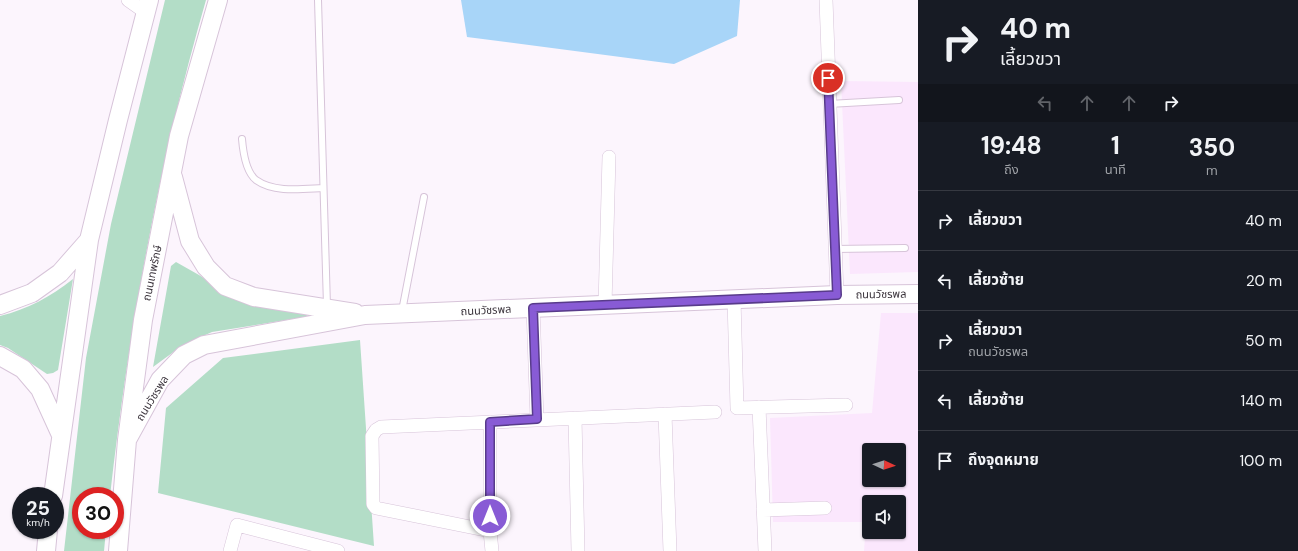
<!DOCTYPE html>
<html lang="th">
<meta charset="utf-8">
<style>
body{margin:0;font-family:"DM Sans","Noto Sans Thai",sans-serif;background:#242831;color:#f1f3f6;height:100vh;display:flex;flex-direction:column;font-size:15px;white-space:nowrap}
*{box-sizing:border-box;margin:0}
p{font-size:13px;color:#9ea1a6}
.icon{flex:none;width:22px;height:22px;fill:none;stroke:currentColor;stroke-width:2;stroke-linecap:round;stroke-linejoin:round}
.map{position:relative;flex:1;overflow:hidden}
.sheet{display:flex;flex-direction:column;background:#171b24;width:380px}
.sheet>*{flex:none}
.top-card{background:#171b24;color:#f1f3f6;overflow:hidden}
.needle{width:26px;rotate:94deg}
.fabs{position:absolute;left:862px;top:443px;display:grid;gap:8px}
.fabs a{display:grid;place-items:center;width:44px;height:44px;border-radius:4px;background:#171b24;box-shadow:0 1px 3px #0004;font-size:20px}
.speed{position:absolute;left:12px;top:487px;display:flex;gap:8px;font-size:20px;font-weight:700;text-align:center}
.speed>*{display:grid;place-content:center;width:52px;height:52px;border-radius:50%;background:#171b24;box-shadow:0 1px 3px #0004;line-height:1}
.speed small{font-size:10px;font-weight:400}
.speed .limit{border:6px solid #d22;background:#fff;color:#111}
.pin{position:absolute;display:grid;place-items:center;width:34px;height:34px;color:#fff;margin:-17px;border:2px solid #fff;border-radius:50%;box-shadow:0 1px 4px #0007}
.me{position:absolute;width:44px;margin:-22px;rotate:0deg;stroke-linejoin:round;filter:drop-shadow(0 0 3px #0008)}
.turn{display:flex;align-items:center;gap:14px;height:84px;padding:0 16px;font-size:18px}
.turn .icon{width:52px;height:52px;stroke-width:2.5}
.turn b{display:block;font-size:28px;line-height:34px}
.lanes{display:flex;align-items:center;height:38px;padding:0 16px;background:#0003;justify-content:center;gap:20px;direction:ltr}
.lanes .off{opacity:.35}
.eta{display:flex;justify-content:space-evenly;align-items:center;height:68px;text-align:center}
.eta b{font-size:24px;font-weight:700;line-height:28px}
ul{padding:0;list-style:none}
li{display:flex;align-items:center;gap:12px;height:60px;padding:0 16px;border-top:1px solid #363941}
li div{flex:1}
li b{display:block;font-size:15px}
li em{font-style:normal}
main{display:flex;flex:1;min-height:0}
.map>svg:first-child{display:block}
.built{fill:#fbe7fd;fill-rule:evenodd}
.green{fill:#b3ddc7}
.water{fill:#a8d5f8}
.lines{fill:none;stroke-linecap:round;stroke-linejoin:round}
.lane-casing{stroke:#d7c4d9;stroke-width:8}
.street-casing{stroke:#d7c4d9;stroke-width:14}
.secondary-casing{stroke:#d7c4d9;stroke-width:20}
.lane{stroke:#fff;stroke-width:6}
.street{stroke:#fff;stroke-width:13}
.secondary{stroke:#fff;stroke-width:18}
.route-casing{stroke:#583b8a;stroke-width:10}
.route{stroke:#885bd5;stroke-width:7}
.labels{text-anchor:middle;dominant-baseline:central;stroke-width:4;stroke-linejoin:round;paint-order:stroke}
.street-label{font-size:11px;fill:#3a333b;stroke:#fff}
</style>
<main>
<div class="map">
<svg width="918" height="551" viewBox="0 0 918 551">
<rect width="100%" height="100%" fill="#fcf5fd"/>
<path class="built" d="M841,81L918,82V272L850,274Z
M881,313H918V551H864L866,522H773L770,418L872,413ZM869,450H899V480H869ZM869,502H899V532H869Z"/>
<path class="green" d="M165,0H206C159,162 129,328 110,496H81V530H106L104,551H64L86,358L111,224Z
M176,262L199,275L231,296L309,314L305,317L212,332L183,345L153,367L171,266Z
M73,279L58,370L53,373L47,374L8,348L0,345V316C28,309 50,297 73,279Z
M360,340L374,546L158,493L166,408L223,358Z"/>
<path class="water" d="M461,0H740L737,36L674,64L467,37Z"/>
<g class="lines">
<defs>
<path id="lane" d="M318,0L327,306
M829,104L899,100
M242,139C243,151 246,172 256,180C274,193 302,189 323,188
M835,249L905,248
M402,311L424,197"/>
<path id="street" d="M128,0L145,12
M826,0L837,295
M734,299L737,408L846,405
M605,305L609,157
M533,308L537,419
M759,407L765,551
M665,414L670,551
M575,418L578,551
M490,422V531L492,551
M763,510L825,508
M490,531L376,508L373,504L372,436L376,430L381,427L715,412
M230,551L237,525L338,551"/>
<path id="secondary" d="M173,177L190,241L206,267L225,286L254,297L355,313
M0,305L32,293L60,273L89,240
M0,356L23,369L40,389L61,435
M127,440L160,380L184,355L204,345L365,315L837,295L918,294
M53,496L89,240L118,120L149,0
M46,551L48,530
M118,551L127,440L143,320L179,136L218,0"/>
</defs>
<use href="#lane" class="lane-casing"/>
<use href="#street" class="street-casing"/>
<use href="#secondary" class="secondary-casing"/>
<use href="#lane" class="lane"/>
<use href="#street" class="street"/>
<use href="#secondary" class="secondary"/>
</g>
<g class="lines">
<defs>
<path id="route" d="M490,516V422L537,419L533,308L837,295L828,78"/>
</defs>
<use href="#route" class="route-casing"/>
<use href="#route" class="route"/>
</g>
<g class="labels">
<g class="street-label">
<text transform="translate(152 273) rotate(-78)">ถนนเทพรักษ์</text>
<text transform="translate(881 294) rotate(-1)">ถนนวัชรพล</text>
<text transform="translate(486 310) rotate(-3)">ถนนวัชรพล</text>
<text transform="translate(152 398) rotate(-58)">ถนนวัชรพล</text>
</g>
</g>
</svg>
<div class="fabs">
<a><svg class="needle" viewBox="-14 -14 28 28"><path d="M0-13l5 13h-10z" fill="#e53935"/><path d="M0 13l5-13h-10z" fill="#9ea1a6"/></svg></a>
<a><svg class="icon" aria-label="sound" viewBox="0 0 24 24"><path d="M4 9h4l5-4v14l-5-4H4zM17 9q2 3 0 6"/></svg></a>
</div>
<div class="speed"><div>25<small>km/h</small></div><div class="limit">30</div></div>
<div class="pin" style="left:828px;top:78px;background:#d93025"><svg class="icon" aria-label="arrive" viewBox="0 0 24 24"><path d="M6 21V4h12l-3 4 3 4H6"/></svg></div>
<svg class="me" style="left:490px;top:516px" viewBox="-20 -20 40 40"><circle r="17" fill="#885bd5" stroke="#fff" stroke-width="3"/><path d="M0-11L8 9 0 5-8 9z" fill="#fff"/></svg>
</div>
<section class="sheet">
<div class="top-card">
<div class="turn"><svg class="icon" aria-label="right" viewBox="0 0 24 24"><path d="M7 20v-9h11M14 6l5 5-5 5"/></svg><div><b>40 m</b>เลี้ยวขวา</div></div>
<div class="lanes"><svg class="icon off" aria-label="left" viewBox="0 0 24 24"><path d="M17 20v-9H6M10 6l-5 5 5 5"/></svg><svg class="icon off" aria-label="ahead" viewBox="0 0 24 24"><path d="M12 20V5M6 11l6-6 6 6"/></svg><svg class="icon off" aria-label="ahead" viewBox="0 0 24 24"><path d="M12 20V5M6 11l6-6 6 6"/></svg><svg class="icon" aria-label="right" viewBox="0 0 24 24"><path d="M7 20v-9h11M14 6l5 5-5 5"/></svg></div>
</div>
<div class="eta">
<div><b>19:48</b><p>ถึง</p></div>
<div><b>1</b><p>นาที</p></div>
<div><b>350</b><p>m</p></div>
</div>
<ul>
<li><svg class="icon" aria-label="right" viewBox="0 0 24 24"><path d="M7 20v-9h11M14 6l5 5-5 5"/></svg><div><b>เลี้ยวขวา</b></div><em>40 m</em></li>
<li><svg class="icon" aria-label="left" viewBox="0 0 24 24"><path d="M17 20v-9H6M10 6l-5 5 5 5"/></svg><div><b>เลี้ยวซ้าย</b></div><em>20 m</em></li>
<li><svg class="icon" aria-label="right" viewBox="0 0 24 24"><path d="M7 20v-9h11M14 6l5 5-5 5"/></svg><div><b>เลี้ยวขวา</b><p>ถนนวัชรพล</p></div><em>50 m</em></li>
<li><svg class="icon" aria-label="left" viewBox="0 0 24 24"><path d="M17 20v-9H6M10 6l-5 5 5 5"/></svg><div><b>เลี้ยวซ้าย</b></div><em>140 m</em></li>
<li><svg class="icon" aria-label="arrive" viewBox="0 0 24 24"><path d="M6 21V4h12l-3 4 3 4H6"/></svg><div><b>ถึงจุดหมาย</b></div><em>100 m</em></li>
</ul>
</section>
</main>
